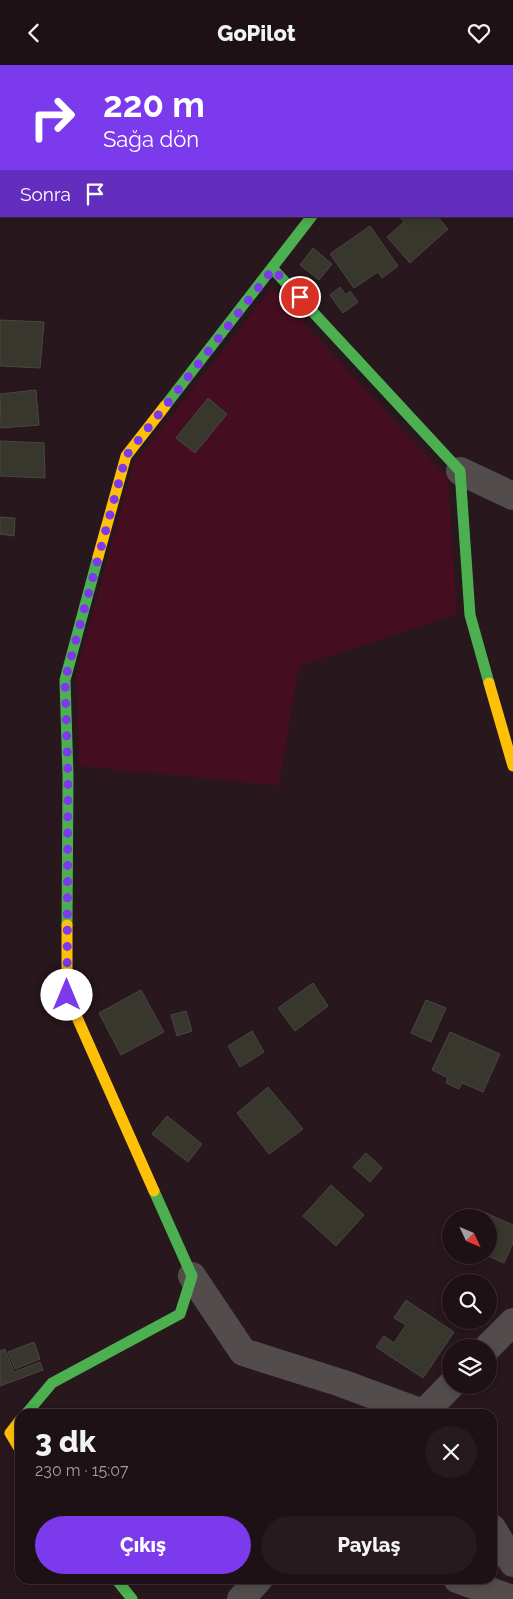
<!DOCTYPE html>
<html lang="tr">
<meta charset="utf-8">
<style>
body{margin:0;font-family:Raleway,sans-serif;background:#261a1e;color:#f1f3f6;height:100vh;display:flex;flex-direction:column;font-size:19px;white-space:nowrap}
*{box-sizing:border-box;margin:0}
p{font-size:16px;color:#a19da0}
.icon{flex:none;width:28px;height:28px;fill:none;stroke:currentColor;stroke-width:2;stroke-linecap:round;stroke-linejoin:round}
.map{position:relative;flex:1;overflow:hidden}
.side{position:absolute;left:15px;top:1344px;width:482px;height:175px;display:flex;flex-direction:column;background:#1e1115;border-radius:15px;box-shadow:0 2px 8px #0003,0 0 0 1px #3c3134}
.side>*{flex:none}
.banner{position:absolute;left:0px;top:0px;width:514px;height:152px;box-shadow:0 2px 8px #0003,0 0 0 1px #3c3134;background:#7c3aed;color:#fff;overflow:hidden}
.needle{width:32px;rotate:134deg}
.fabs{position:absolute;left:442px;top:1144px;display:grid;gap:10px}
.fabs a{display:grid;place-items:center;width:55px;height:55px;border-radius:50%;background:#1e1115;box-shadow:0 2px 8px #0003,0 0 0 1px #3c3134;font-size:25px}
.pin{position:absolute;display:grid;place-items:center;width:42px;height:42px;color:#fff;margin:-21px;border:2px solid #fff;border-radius:50%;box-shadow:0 1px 5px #0007}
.me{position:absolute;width:55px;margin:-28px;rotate:0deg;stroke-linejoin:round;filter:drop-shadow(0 0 4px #0008)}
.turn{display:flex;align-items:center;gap:18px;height:105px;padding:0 20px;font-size:22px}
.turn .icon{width:65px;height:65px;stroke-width:2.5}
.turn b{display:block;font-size:35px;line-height:42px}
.then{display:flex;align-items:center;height:48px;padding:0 20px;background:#0003;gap:10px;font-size:19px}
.round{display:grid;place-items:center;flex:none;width:52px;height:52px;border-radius:26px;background:#261a1e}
.summary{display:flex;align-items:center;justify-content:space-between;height:85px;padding:0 20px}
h1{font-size:30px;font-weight:800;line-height:38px}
.button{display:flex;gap:10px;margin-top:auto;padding:10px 20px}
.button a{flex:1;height:58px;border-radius:30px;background:#7c3aed;color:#fff;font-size:20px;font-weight:800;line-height:58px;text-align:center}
.button a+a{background:#261a1e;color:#f1f3f6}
header{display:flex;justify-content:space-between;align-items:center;height:65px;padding:0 20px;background:#1e1115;font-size:22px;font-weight:800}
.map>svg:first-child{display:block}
.green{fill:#450d20}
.building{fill:#37372d;stroke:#4a4644}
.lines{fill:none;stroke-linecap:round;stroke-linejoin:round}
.street{stroke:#534c4d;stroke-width:28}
.fast{stroke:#4caf50;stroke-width:11}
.slow{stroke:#ffc107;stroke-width:11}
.jam{stroke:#c62828;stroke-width:11}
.route{stroke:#7c3aed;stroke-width:9;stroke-dasharray:0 16.2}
</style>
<header><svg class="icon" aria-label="back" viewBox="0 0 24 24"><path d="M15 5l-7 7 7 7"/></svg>GoPilot<svg class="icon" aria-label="heart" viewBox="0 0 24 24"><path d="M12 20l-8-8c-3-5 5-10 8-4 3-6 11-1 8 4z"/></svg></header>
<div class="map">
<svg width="513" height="1534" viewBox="0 0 513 1534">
<rect width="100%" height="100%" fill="#28171c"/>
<path class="green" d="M272,223L448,413L457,549L299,601L279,721L79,701L76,610L133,399Z"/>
<path class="building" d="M399,151H437L448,164L410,198L387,172L404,157Z
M370,161L398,201L382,213L378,207L354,223L330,189Z
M313,183L332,199L319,215L300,200Z
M340,222L346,230L350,226L358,237L343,248L330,230Z
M0,255L44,257L40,303L0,301Z
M36,325L39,360L1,363L0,329Z
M208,333L227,349L195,388L176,373Z
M0,376L44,378L45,413L0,411Z
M0,452L15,453L14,471L0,469Z
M313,918L328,941L295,966L278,943Z
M141,925L164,967L121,990L99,948Z
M426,935L446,943L431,977L411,968Z
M186,946L192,966L177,971L171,950Z
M252,966L264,987L240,1002L228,981Z
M450,967L500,989L483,1027L462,1018L459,1024L446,1018L448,1013L432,1005Z
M268,1022L303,1064L269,1089L237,1048Z
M167,1051L202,1079L188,1097L152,1069Z
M366,1088L382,1103L370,1117L353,1102Z
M331,1120L364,1150L336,1181L303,1151Z
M477,1144L513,1160V1178L504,1198L486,1190H489V1152H473Z
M406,1235L454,1267L423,1313L376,1282L384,1271L394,1278L406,1260L394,1253Z
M34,1277L40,1294L15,1304L8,1287Z
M5,1284L14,1307L40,1297L43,1305L0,1321V1286Z
M336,1343L342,1349H330Z"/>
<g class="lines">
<path class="street" d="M460,406L513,431
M192,1211L243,1287L341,1318L425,1349
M488,1282L513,1257
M423,1349L451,1320
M492,1463L513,1498
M457,1514L512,1534
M241,1534L259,1514"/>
<path class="fast" d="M273,204L460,406L470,550L489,618
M165,341L312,151
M67,860L68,711L65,615L98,492
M26,1349L52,1318L180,1249L192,1211L154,1126
M116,1514L132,1534"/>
<path class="slow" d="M98,492L126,391L165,341
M489,618L513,701
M67,860V930L154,1126
M20,1355L10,1368L20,1385"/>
<path class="jam" d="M417,1L418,0"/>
</g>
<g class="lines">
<path class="route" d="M67,930L68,711L65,615L126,391L273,204L300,232"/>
</g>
</svg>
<div class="fabs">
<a><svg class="needle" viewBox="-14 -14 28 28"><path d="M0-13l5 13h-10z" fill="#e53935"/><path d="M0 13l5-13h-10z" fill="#a19da0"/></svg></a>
<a><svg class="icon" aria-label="search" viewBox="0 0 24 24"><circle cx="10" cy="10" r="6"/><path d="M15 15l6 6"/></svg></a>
<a><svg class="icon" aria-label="layers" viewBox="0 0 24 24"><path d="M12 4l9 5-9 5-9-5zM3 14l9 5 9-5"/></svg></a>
</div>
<div class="pin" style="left:300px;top:232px;background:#d93025"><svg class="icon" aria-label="arrive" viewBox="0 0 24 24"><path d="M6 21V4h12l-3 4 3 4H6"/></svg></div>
<svg class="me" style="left:67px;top:930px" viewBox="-20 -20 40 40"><circle r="19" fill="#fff"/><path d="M0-13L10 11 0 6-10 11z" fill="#7c3aed"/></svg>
<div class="banner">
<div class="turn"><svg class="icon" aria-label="right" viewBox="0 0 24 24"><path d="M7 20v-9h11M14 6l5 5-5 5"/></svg><div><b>220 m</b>Sağa dön</div></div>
<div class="then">Sonra<svg class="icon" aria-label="arrive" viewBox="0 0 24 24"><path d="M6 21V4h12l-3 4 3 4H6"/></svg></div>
</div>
<section class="side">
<div class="summary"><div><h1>3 dk</h1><p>230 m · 15:07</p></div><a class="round"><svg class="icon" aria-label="close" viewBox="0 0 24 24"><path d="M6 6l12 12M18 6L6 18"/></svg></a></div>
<div class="button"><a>Çıkış</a><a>Paylaş</a></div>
</section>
</div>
